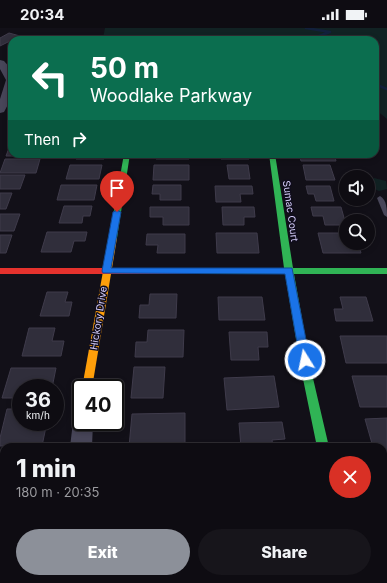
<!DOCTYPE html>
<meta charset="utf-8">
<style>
body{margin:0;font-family:Inter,sans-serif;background:#17151b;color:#f1f3f6;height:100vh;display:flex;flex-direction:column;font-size:15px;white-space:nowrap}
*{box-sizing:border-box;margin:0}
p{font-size:13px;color:#9b9b9f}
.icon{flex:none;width:22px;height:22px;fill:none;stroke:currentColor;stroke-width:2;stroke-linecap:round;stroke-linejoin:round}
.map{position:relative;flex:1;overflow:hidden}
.drawer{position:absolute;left:0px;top:415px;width:387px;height:140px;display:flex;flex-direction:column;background:#0e0c12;border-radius:12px 12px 0 0;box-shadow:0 2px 6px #0003,0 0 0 1px #2e2c32}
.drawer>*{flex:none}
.banner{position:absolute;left:8px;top:8px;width:371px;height:122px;border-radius:12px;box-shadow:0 2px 6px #0003,0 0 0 1px #2e2c32;background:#0b6e4f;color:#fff;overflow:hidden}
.fabs{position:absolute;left:339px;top:142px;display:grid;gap:8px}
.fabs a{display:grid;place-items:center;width:36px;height:36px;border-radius:50%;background:#0e0c12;box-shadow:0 2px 6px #0003,0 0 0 1px #2e2c32;font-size:20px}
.speed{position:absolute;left:12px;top:351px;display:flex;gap:8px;font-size:20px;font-weight:700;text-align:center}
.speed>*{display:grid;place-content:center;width:52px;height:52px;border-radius:50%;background:#0e0c12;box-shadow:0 2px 6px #0003,0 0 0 1px #2e2c32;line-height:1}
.speed small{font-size:10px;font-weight:400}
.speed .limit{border:2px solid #111;border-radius:6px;background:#fff;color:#111}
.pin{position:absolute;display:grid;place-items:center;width:34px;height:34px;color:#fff;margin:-41px -17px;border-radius:50% 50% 50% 0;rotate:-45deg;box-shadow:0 0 4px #0007}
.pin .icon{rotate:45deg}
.me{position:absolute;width:44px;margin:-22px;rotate:350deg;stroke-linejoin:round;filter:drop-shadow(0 0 3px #0008)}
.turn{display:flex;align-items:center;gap:14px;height:84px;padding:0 16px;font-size:18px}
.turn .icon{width:52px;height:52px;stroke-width:2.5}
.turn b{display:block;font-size:28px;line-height:34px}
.then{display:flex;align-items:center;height:38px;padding:0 16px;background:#0003;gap:8px;font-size:15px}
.round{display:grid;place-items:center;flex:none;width:42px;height:42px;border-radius:21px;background:#17151b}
.headline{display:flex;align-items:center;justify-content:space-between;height:68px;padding:0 16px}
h1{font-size:24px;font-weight:800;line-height:30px}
.button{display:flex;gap:8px;margin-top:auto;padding:8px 16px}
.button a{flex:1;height:46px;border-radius:24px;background:#8c9099;color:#fff;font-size:16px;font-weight:800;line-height:46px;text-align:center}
.button a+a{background:#17151b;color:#f1f3f6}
.status{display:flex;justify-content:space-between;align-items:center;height:28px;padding:0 20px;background:#0e0c12;direction:ltr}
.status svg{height:11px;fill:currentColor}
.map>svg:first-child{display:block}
.green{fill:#112223}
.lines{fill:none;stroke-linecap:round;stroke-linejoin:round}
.stream{stroke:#12203c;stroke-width:2.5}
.building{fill:#302e3b;stroke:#3f3b4b}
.lane{fill:#484659;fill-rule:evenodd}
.street{fill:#484659;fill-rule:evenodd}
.fast{fill:#30b455;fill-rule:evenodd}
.slow{fill:#ff9f0a;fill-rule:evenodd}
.jam{fill:#e5322d;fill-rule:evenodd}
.route{fill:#1a73e8;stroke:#114b97}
.labels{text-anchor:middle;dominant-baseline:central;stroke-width:3;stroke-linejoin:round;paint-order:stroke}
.street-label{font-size:10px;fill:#d5cdfa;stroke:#100d1c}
</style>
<div class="status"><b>20:34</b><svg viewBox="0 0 49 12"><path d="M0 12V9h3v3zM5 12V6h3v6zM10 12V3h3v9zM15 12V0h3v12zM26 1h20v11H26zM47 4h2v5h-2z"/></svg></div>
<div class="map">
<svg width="387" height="555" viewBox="0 0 387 555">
<rect width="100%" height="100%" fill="#121018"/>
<path class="green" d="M105,0H387V91L375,81V12H108L103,10Z
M374,150L386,153L387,161L379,163L370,159L369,153Z"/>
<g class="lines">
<path class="stream" d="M306,0L330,4L308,12
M375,56L387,61"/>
</g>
<path class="building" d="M9,5L20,8L0,18V10Z
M9,120H12V126H36L35,128H6Z
M78,126H105L104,131H76Z
M157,126H189V131H156Z
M221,126H248L249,131H221Z
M299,126H334L336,133H301Z
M5,131H40L36,145H0Z
M70,137H102L99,151H66Z
M154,137H189V152H153Z
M227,137H248L250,151H229Z
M303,137H330L335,152H306Z
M0,147H25L20,161H0Z
M61,157H97L94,172H57Z
M153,157H181V172H160V166H152Z
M215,158H252L253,166H240L241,174H216Z
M306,158H330L334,173H316L314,166H308Z
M0,165H12L6,181H0Z
M64,178H92L90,188H83L82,195H59Z
M150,179H189V197H163V189H150Z
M222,179H254L255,189H244V197H223Z
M311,179H341L346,197H325L323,188H313Z
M0,186H20L14,203H0Z
M47,204H87L85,213H74L71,224H41Z
M216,205H257L259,225H217Z
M318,205H346V215H358L361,225H323Z
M147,206H185V225H157L158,217H146Z
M0,207H12L6,225H0Z
M47,264H68L65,274H72L69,288H40Z
M150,266H177L176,290H139L140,277H149Z
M218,269H262L265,292H219Z
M340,269H366L373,293H336L334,281H343Z
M29,300H55L52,313H64L61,328H22Z
M148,302H184L183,329H135L136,314H147Z
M229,304H267L268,319H258L259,332H231Z
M340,308H387V335H346Z
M134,339H165L163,370H131Z
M11,340H56L52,360H21V370H2Z
M274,348L279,379L227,382L224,350Z
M352,348H387V379H360Z
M7,381H21V394H47L42,418H0V410Z
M185,385V419H129L132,386Z
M387,390V426H383V419H373L365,391Z
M282,394L285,411L272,412L273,419H241L239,395Z
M0,438H4V477L0,478Z
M4,496V543L0,544V497Z
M277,551H307L308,555H279Z"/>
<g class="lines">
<path class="lane" d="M380,168C387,172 387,182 387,189L384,187L377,170Z"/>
<path class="street" d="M0,32L4,33L12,42V69L4,84L0,85V71L6,52L0,41Z
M81,385V394H93L92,419H70L73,394L76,387Z
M67,551H91V555H67Z
M350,551H374L375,555H351Z"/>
<path class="fast" d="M124,126H130L117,210L113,213L109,210Z
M269,126H275L293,240H387V246H294L312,346L329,419H317L302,346L285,246H194L190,243L194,240H284Z"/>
<path class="slow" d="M113,207L117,210L92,360H82L109,210Z"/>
<path class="jam" d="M0,240H194L198,243L194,246H0Z"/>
</g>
<path class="route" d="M117,182L121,184L111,240H292L310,332L308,335H301L300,332L285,246L103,245L102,243L113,184Z"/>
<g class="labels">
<g class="street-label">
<text transform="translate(291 183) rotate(82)">Sumac Court</text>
<text transform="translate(98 290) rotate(-81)">Hickory Drive</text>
</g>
</g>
</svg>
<div class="fabs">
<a><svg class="icon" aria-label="sound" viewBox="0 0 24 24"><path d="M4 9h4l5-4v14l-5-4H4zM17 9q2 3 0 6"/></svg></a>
<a><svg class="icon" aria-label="search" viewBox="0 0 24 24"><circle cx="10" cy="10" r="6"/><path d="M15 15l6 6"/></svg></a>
</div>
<div class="speed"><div>36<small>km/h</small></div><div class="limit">40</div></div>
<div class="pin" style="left:117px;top:184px;background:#d93025"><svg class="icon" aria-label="arrive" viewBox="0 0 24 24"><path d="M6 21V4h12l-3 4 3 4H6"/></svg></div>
<svg class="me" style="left:305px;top:332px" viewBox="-20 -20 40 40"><circle r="17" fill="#1a73e8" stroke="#fff" stroke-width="3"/><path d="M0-11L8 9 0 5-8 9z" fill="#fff"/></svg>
<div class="banner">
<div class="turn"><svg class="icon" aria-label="left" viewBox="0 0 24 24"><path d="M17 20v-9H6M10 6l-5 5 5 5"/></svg><div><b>50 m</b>Woodlake Parkway</div></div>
<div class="then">Then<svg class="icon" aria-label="right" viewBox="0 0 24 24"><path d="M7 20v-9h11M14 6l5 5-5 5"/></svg></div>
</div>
<section class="drawer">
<div class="headline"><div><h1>1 min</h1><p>180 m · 20:35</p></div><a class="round" style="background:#d93025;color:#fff"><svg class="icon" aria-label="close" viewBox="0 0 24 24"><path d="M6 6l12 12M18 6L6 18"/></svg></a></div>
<div class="button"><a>Exit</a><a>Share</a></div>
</section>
</div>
